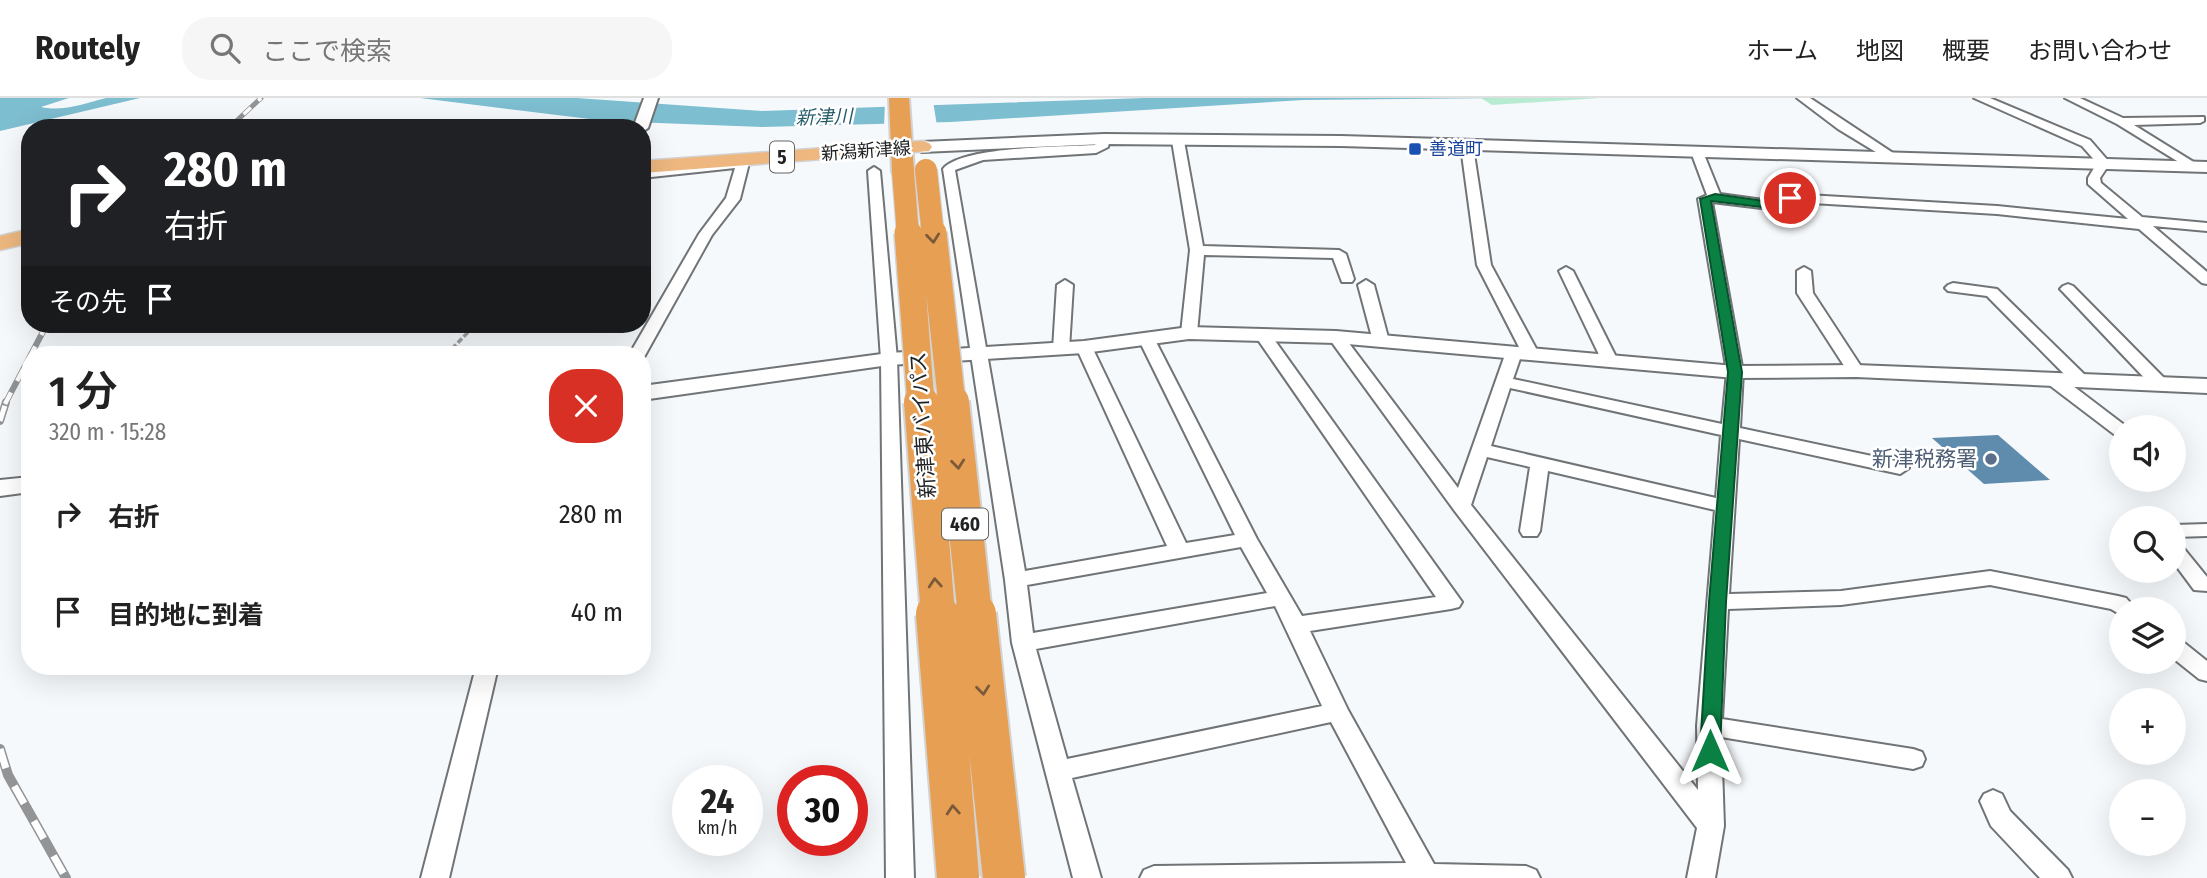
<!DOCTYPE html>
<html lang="ja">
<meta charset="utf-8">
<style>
body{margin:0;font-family:"Fira Sans Condensed","Noto Sans JP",sans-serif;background:#f6f6f6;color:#222;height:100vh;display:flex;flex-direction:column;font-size:26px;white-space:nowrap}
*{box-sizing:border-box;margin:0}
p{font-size:23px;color:#767676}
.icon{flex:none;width:38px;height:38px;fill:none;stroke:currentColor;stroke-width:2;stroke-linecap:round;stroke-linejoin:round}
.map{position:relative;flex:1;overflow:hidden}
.details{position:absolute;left:21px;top:248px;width:630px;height:329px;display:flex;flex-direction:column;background:#fff;border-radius:28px;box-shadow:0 7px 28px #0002}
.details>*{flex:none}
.top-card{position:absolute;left:21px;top:21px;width:630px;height:214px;border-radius:28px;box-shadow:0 7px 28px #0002;background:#202124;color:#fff;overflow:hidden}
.tools{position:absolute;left:2109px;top:317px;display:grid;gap:14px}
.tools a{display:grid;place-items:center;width:77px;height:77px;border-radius:50%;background:#fff;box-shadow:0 7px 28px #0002;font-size:35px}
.speed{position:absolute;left:672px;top:667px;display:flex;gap:14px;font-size:35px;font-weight:700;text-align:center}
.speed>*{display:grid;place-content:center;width:91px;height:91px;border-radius:50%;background:#fff;box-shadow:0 7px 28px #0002;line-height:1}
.speed small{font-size:18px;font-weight:400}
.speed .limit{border:10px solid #d22;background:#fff;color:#111}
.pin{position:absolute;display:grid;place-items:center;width:60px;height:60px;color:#fff;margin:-30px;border:4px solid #fff;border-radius:50%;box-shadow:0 2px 7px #0007}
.me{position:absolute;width:77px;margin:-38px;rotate:0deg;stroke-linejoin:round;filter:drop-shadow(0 0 5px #0008)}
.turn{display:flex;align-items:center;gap:24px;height:147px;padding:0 28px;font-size:32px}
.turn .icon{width:91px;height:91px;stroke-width:2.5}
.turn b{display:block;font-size:49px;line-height:60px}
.then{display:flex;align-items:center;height:66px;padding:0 28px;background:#0003;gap:14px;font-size:26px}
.round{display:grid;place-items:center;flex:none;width:74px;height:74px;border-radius:28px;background:#f6f6f6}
.summary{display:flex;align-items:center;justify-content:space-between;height:119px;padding:0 28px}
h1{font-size:42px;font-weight:600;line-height:52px}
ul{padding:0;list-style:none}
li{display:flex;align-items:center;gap:21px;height:98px;padding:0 28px}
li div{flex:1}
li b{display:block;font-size:26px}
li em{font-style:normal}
header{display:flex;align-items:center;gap:42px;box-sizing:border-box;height:98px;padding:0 35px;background:#fff;border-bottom:2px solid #e0e0e0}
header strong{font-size:33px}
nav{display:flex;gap:38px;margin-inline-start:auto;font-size:24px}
.search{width:490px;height:63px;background:#f6f6f6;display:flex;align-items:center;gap:18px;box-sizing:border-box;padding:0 24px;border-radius:28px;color:#767676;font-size:26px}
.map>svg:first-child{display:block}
.green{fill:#b7ebd2}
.water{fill:#7dbed0}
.pier{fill:#f6f9fc}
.building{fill:#5f8bad}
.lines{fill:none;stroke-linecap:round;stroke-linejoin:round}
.minor-casing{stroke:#707476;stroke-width:4}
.tertiary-casing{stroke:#707476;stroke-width:4}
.primary-casing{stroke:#d3d3d3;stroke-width:3}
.trunk-casing{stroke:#d3d3d3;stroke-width:4}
.path{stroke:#9c9ea1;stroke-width:3.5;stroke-dasharray:6 2.5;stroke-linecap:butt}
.minor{fill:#fff;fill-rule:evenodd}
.tertiary{fill:#fff;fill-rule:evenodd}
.primary{fill:#edb77f;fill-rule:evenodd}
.trunk{fill:#e79f54;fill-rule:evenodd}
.rail-far3-casing{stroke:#929496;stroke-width:5}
.rail-far2-casing{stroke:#929496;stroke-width:6}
.rail-far1-casing{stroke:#929496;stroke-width:8}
.rail-casing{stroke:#929496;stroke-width:10}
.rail-far3{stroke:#fff;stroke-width:3.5;stroke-dasharray:10;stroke-linecap:butt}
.rail-far2{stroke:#fff;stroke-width:4.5;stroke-dasharray:13;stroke-linecap:butt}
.rail-far1{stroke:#fff;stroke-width:5;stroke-dasharray:16;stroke-linecap:butt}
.rail{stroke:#fff;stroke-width:7;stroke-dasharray:20;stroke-linecap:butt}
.trunk-bridge-far3-casing{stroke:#d3d3d3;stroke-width:24;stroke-linecap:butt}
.trunk-bridge-far2-casing{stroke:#d3d3d3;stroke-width:30;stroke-linecap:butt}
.trunk-bridge-far1-casing{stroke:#d3d3d3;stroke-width:38;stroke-linecap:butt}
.trunk-bridge-casing{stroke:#d3d3d3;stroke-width:46;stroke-linecap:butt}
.trunk-bridge-far3{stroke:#e79f54;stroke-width:22}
.trunk-bridge-far2{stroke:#e79f54;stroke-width:27}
.trunk-bridge-far1{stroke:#e79f54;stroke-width:34}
.trunk-bridge{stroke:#e79f54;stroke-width:42}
.oneway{stroke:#7a5a39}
.route{fill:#0b8043;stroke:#07532c;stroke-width:2}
.transit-dot{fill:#1a4fb4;stroke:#fff;stroke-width:2.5}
.service-dot{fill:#5c6f8a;stroke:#fff;stroke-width:2.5}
.labels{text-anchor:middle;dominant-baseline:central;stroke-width:5;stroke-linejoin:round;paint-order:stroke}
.far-transit-label{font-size:18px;fill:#164399;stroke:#fff;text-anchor:start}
.far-street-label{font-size:18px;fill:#212223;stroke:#fff}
.far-water-label{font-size:19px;font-style:italic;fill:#265c6a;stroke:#fff}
.shield{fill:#fff;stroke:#646465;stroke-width:2}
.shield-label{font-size:19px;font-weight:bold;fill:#212223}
.street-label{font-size:21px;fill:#212223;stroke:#fff}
.service-label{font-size:21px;fill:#4e5e75;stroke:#fff;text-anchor:end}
</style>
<header>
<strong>Routely</strong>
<div class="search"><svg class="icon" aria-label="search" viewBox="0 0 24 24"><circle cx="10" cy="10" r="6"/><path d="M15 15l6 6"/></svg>ここで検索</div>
<nav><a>ホーム</a><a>地図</a><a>概要</a><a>お問い合わせ</a></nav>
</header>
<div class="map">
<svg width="2207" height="780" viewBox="0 0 2207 780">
<rect width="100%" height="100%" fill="#f6f9fc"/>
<path class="green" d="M1481,0H1600L1492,7Z"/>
<path class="water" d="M0,0H69L41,9C62,14 87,5 106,0C116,0 130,0 140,0L0,33Z
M420,0H577L762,13L1144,0H1504L1303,2L951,24L762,29L606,23Z"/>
<path class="pier" d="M933,3L937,28L884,29L885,4Z"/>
<path class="building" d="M1998,337L2050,382L1984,386L1932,340Z"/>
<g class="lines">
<defs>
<path id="minor" d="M1797,0H1810L1899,59L1893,63L1889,62L1838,31Z
M1974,0H1990L2090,42L2110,65L2100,80L2101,85L2142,119L2207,125V133L2153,128L2207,174V186L2202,185L2139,131L1997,116L1795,104L1792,110L1778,112L1712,104L1743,274L1740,330L1900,364L1909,370L1900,376L1739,341L1729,496L1841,493L1990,473L2118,498L2126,500L2136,511H2121V517L2111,511L1990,487L1841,507L1728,511L1722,621L1913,651L1922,654L1925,661L1922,668L1913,671L1721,639L1724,728L1715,780H1687L1697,730L1454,412L1328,239L1330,236H1342L1458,390L1506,254L1514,249L1520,251L1477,167L1461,49L1467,45L1473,49L1491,167L1539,256L1531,261L1525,260L1522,255L1513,281L1722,326L1727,274L1698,101L1707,97L1691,54L1693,51L1697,50L1703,54L1720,96L1778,104L1790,96L1997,108L2128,121L2088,86V80L2097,65L2082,48ZM1510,290L1721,337L1716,400L1491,348ZM1487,359L1530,369L1520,433L1523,438H1537L1540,433L1548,373L1715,412L1697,628L1698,692L1471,407Z
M2065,0H2080L2123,20L2204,19V23L2200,25L2134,27L2200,68L2198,71H2190L2117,26Z
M1104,37L1110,41L1108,49L1096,55L983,62L955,72L1025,473L1167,448L1076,249L1084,244L1092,249L1186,445L1235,437L1139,242L1147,237L1155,242L1257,441L1302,518L1436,499L1254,236L1256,233H1268L1462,504L1459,509L1451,511L1310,533L1348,612L1434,766L1526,768L1536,772L1540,780H1140L1144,772L1154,768L1406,765L1331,624L1072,680L1101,780H1073L1012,545L1005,482L943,71C961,48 1063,49 1095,47L1100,38ZM1241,449L1267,495L1033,535L1027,487ZM1275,508L1322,608L1067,661L1036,551Z
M1178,39L1184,43L1203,148L1339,152L1346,156L1354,181L1352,184H1342L1333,160L1204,157L1197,235L1189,240L1183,238L1181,235L1190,152L1172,43Z
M743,61L749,65L740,101L712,137L643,261L642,257H629L699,136L726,100L735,70L642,80V72Z
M874,69L880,73L897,261L914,780H886L881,261L868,73Z
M1566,169L1573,173L1618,263L1616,267L1610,268L1602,263L1559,173Z
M1804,169L1811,173L1813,195L1864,273L1862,277H1850L1797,195V173Z
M1065,182L1073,187L1069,251L1061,256L1053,251L1057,187Z
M1366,182L1374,187L1389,243L1387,246H1375L1373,243L1358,187Z
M1953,185L1997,191L2086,278L2089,282L2086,286H2074L1987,198L1948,193L1945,190L1948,187Z
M2068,186L2073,188L2165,281L2168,285L2165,289H2153L2063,194L2060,191L2063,188Z
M2054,277L2060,278L2127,329H2121V338L2115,337L2048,286L2045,282Z
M2207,426V438L2174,439V427Z
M2174,445L2181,447L2207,479V493L2194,492L2174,465Z
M2174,541L2182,543L2207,563V583L2199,581L2174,561Z
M476,569H498L449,780H421Z
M1993,692L2002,696L2010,713L2068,772L2072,780H2040L1991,728L1980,703L1984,696Z"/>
<path id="tertiary" d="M644,0H658L648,30L642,34V30H633Z
M1104,36L1341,38L2207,64V74L1341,48L1104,46L922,54L914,49L922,44Z
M1189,229L1336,233L1735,268L1856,267L2207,281V295L1856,279L1735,280L1336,245L1189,241L1084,255L889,267L642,302V288L889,255L1084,243Z
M30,379V394L0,398V382Z"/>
<path id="primary" d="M922,43L929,45L932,49L929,53L642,75V63Z
M30,131V145L0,152V138Z"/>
<path id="trunk" d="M889,0H909L914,74L911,79H895L892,74Z"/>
</defs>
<use href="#minor" class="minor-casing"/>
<use href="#tertiary" class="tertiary-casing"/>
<use href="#primary" class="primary-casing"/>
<use href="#trunk" class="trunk-casing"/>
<path class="path" d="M446,257L476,226"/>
<use href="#minor" class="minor"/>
<use href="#tertiary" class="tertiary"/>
<use href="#primary" class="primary"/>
<use href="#trunk" class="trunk"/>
<defs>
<path id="rail-far3" d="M229,30L261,0"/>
<path id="rail-far2" d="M5,306L47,226"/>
<path id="rail-far1" d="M0,323L6,304"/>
<path id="rail" d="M0,651L8,677L66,780"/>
</defs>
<use href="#rail-far3" class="rail-far3-casing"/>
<use href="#rail-far2" class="rail-far2-casing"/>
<use href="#rail-far1" class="rail-far1-casing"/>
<use href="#rail" class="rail-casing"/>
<use href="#rail-far3" class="rail-far3"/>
<use href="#rail-far2" class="rail-far2"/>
<use href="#rail-far1" class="rail-far1"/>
<use href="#rail" class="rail"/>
<defs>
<path id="trunk-bridge-far3" d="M926,72L933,137
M903,74L908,137"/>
<path id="trunk-bridge-far2" d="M908,135L921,306
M933,135L952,306"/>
<path id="trunk-bridge-far1" d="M921,304L938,517
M952,304L975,517"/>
<path id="trunk-bridge" d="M937,516L958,780
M975,516L1004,780"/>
</defs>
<use href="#trunk-bridge-far3" class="trunk-bridge-far3-casing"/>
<use href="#trunk-bridge-far2" class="trunk-bridge-far2-casing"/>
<use href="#trunk-bridge-far1" class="trunk-bridge-far1-casing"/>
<use href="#trunk-bridge" class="trunk-bridge-casing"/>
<use href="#trunk-bridge-far3" class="trunk-bridge-far3"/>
<use href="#trunk-bridge-far2" class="trunk-bridge-far2"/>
<use href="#trunk-bridge-far1" class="trunk-bridge-far1"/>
<use href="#trunk-bridge" class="trunk-bridge"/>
</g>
<defs><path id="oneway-chevron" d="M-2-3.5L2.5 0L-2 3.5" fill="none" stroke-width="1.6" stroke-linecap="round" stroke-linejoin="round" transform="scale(1.75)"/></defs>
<g class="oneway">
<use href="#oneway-chevron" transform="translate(933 140) rotate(84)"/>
<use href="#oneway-chevron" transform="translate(958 366) rotate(84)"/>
<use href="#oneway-chevron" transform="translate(935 485) rotate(-94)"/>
<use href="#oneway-chevron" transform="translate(983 592) rotate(84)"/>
<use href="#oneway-chevron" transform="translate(953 712) rotate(-94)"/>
</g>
<path class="route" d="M1715,96L1778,105L1783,104L1786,98L1795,100L1791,110L1778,111L1711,103L1742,274L1726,504L1720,653L1717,658L1710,661L1703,658L1700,653L1709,504L1728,274L1700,101Z"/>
<rect class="transit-dot" x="1408" y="44" width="14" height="14" rx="3.5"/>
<circle class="service-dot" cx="1991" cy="361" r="7"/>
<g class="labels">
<g class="far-transit-label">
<text x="1429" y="51">善道町</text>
</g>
<g class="far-street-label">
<text transform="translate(866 53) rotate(-4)">新潟新津線</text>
</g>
<g class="far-water-label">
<text transform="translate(824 19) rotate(-2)">新津川</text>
</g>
<g class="shield">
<rect x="770" y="43.5" width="24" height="31" rx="5"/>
<rect x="942" y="410.5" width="46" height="31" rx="5"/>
</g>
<g class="shield-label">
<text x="782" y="59">5</text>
<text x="965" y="426">460</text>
</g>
<g class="street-label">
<text transform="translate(923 327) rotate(-94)">新津東バイパス</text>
</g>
<g class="service-label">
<text x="1977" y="361">新津税務署</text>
</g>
</g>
</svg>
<div class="tools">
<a><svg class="icon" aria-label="sound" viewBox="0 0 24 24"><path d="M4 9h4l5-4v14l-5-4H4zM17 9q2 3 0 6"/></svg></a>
<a><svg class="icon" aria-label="search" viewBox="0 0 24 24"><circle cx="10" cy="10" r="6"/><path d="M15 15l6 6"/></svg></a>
<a><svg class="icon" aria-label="layers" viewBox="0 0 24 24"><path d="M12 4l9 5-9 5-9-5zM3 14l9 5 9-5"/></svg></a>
<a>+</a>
<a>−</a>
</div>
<div class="speed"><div>24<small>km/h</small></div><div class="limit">30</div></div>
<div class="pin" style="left:1790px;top:100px;background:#d93025"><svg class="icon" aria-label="arrive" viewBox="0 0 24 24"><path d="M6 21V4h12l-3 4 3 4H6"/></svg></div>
<svg class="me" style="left:1710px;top:653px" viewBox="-20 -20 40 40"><path d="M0-17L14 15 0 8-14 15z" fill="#0b8043" stroke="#fff" stroke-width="4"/></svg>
<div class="top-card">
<div class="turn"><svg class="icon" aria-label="right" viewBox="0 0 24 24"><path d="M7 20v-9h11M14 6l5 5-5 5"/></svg><div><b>280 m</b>右折</div></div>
<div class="then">その先<svg class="icon" aria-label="arrive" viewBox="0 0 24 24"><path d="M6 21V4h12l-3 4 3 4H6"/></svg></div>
</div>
<section class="details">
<div class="summary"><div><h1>1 分</h1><p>320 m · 15:28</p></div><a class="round" style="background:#d93025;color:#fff"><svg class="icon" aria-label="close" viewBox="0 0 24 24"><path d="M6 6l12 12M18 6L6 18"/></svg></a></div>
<ul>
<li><svg class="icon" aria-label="right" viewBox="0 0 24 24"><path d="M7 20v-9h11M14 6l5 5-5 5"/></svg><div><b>右折</b></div><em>280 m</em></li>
<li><svg class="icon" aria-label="arrive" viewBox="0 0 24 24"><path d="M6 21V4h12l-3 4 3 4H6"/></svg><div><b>目的地に到着</b></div><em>40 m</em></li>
</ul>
</section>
</div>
